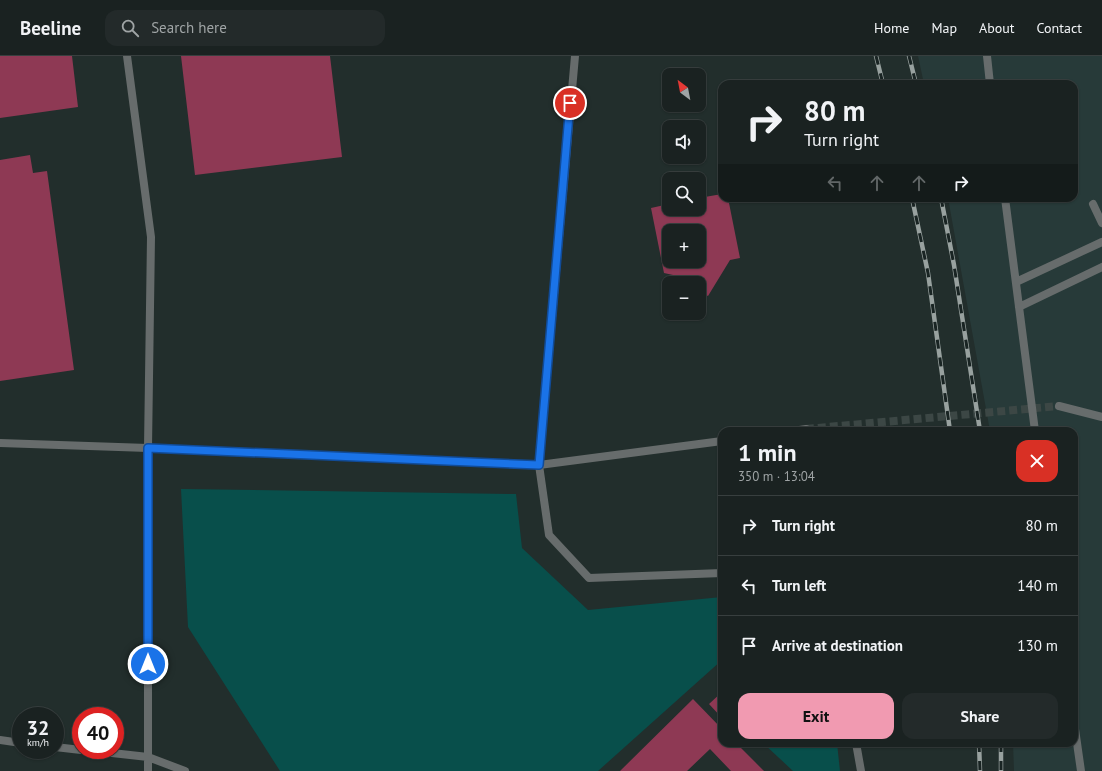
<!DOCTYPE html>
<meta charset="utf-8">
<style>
body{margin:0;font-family:"PT Sans",sans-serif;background:#232a2a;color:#f1f3f6;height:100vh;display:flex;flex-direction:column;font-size:15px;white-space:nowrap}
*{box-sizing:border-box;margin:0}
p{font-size:13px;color:#9fa4a5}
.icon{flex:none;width:22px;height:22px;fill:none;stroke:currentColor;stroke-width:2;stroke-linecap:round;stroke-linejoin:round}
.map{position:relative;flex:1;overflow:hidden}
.panel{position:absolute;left:718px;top:371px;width:360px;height:320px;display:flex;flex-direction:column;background:#1a2221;border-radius:12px;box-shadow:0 1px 3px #0004,0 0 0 1px #383f3f}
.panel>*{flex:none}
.guide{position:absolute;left:718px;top:24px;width:360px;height:122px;border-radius:12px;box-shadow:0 1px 3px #0004,0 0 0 1px #383f3f;background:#1a2221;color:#f1f3f6;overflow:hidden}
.needle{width:26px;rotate:328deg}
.fabs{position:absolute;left:662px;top:12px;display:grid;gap:8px}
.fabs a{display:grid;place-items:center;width:44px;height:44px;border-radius:8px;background:#1a2221;box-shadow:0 1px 3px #0004,0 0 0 1px #383f3f;font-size:20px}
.speed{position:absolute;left:12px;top:651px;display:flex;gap:8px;font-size:20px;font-weight:700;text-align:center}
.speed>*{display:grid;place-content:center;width:52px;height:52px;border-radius:50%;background:#1a2221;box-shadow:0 1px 3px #0004,0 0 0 1px #383f3f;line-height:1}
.speed small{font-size:10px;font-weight:400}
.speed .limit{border:6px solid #d22;background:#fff;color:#111}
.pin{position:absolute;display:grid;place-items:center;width:34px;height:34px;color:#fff;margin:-17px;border:2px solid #fff;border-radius:50%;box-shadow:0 1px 4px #0007}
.me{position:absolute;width:44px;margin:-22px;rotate:0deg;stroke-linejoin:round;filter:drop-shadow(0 0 3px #0008)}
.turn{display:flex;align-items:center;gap:14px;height:84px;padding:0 20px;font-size:18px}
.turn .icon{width:52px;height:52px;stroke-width:2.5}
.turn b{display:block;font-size:28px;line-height:34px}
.lanes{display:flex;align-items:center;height:38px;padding:0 20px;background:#0003;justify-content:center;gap:20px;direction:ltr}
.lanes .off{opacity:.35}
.round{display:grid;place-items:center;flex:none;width:42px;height:42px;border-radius:12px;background:#232a2a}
.head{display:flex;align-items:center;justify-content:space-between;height:68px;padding:0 20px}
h1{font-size:24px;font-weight:800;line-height:30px}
.button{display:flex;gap:8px;margin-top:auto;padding:8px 20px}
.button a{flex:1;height:46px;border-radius:12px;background:#f19ab1;color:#111;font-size:16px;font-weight:800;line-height:46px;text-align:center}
.button a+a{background:#232a2a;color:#f1f3f6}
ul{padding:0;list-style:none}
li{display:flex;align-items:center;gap:12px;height:60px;padding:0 20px;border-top:1px solid #383f3f}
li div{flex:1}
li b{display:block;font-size:15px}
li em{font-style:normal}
header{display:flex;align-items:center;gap:24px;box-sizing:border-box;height:56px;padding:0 20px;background:#1a2221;border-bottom:1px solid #383f3f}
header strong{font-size:19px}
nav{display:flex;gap:22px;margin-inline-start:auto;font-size:14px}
.search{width:280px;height:36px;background:#232a2a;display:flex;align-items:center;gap:10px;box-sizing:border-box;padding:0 14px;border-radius:12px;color:#9fa4a5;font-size:15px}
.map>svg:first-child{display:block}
.built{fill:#273a39}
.green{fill:#084f4b}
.building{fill:#8e3954;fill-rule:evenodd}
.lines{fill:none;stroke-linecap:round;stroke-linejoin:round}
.minor-tunnel{stroke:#3c4745;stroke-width:8;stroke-dasharray:8 4;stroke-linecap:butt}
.service{stroke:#676c6c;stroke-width:8}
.minor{stroke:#676c6c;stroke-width:8}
.tertiary{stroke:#676c6c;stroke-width:8}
.rail-casing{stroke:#98a19f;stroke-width:4.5}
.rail{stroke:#192423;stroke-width:3;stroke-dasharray:9;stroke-linecap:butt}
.route-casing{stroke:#114b97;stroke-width:10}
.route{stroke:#1a73e8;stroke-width:7}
</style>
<header>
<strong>Beeline</strong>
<div class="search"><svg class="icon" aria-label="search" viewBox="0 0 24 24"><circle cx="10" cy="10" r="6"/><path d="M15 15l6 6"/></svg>Search here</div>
<nav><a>Home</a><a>Map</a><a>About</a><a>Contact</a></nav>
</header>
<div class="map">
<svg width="1102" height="715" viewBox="0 0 1102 715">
<rect width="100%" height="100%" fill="#222e2c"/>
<path class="built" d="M918,0H1102V715H1014L1013,687H1074V375H990L948,142H1074V28H924Z"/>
<path class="green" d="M181,433L516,438L522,492L588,554L722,541V604L598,715H280L188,571Z
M763,687H837L840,715H793Z"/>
<path class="building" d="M0,0H72L78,51L0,62Z
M181,0H330L342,101L195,119Z
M30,99L33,117L47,115L74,314L0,325V104Z
M722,138V142H728L740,202L730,204L708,240L699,235V227H686L673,219L664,217L651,152L669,148V153H699V142ZM669,175H699V205H669Z
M722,636V662L709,648Z
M693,643L722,673V687H736L764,715H731L710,693L687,715H620Z"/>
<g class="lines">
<path class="minor-tunnel" d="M806,373L1059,350"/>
<path class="service" d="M1093,148L1102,167
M539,409L549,479L589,522L722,517
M856,687L861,715"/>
<path class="minor" d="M987,0L990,28
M1005,142L1035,375
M1016,226L1102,186
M1019,251L1102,211
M1059,350L1102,361
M793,375L806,373
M0,387L148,392L539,409L722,385
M1074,666L1081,715"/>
<path class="tertiary" d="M127,0L151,181L148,392V715
M539,409L575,0
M0,684L21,687
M55,691L81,694
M85,694L148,701L185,715"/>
<defs>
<path id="rail" d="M876,0L883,28
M909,0L916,28
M912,142L928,217L950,375
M941,142L954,209L980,375
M979,687L980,715
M1001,687V715"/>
</defs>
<use href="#rail" class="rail-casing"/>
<use href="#rail" class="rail"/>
</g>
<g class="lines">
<defs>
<path id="route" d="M148,608V392L539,409L570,47"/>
</defs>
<use href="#route" class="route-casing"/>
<use href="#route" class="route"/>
</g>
</svg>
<div class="fabs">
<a><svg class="needle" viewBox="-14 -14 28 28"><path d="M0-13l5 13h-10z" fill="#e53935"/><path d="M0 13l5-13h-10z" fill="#9fa4a5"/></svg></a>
<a><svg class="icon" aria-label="sound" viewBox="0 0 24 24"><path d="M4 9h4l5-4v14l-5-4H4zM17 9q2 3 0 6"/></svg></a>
<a><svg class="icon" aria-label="search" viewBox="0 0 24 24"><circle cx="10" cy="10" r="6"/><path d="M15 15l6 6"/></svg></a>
<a>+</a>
<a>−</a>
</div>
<div class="speed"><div>32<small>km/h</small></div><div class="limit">40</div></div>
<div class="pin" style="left:570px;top:47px;background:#d93025"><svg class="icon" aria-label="arrive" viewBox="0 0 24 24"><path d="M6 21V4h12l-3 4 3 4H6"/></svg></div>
<svg class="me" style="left:148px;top:608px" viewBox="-20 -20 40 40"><circle r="17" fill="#1a73e8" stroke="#fff" stroke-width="3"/><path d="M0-11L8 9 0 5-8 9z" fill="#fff"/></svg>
<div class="guide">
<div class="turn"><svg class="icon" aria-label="right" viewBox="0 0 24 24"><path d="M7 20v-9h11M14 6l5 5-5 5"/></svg><div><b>80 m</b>Turn right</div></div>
<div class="lanes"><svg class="icon off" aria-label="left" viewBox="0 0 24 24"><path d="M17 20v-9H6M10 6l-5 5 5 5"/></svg><svg class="icon off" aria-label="ahead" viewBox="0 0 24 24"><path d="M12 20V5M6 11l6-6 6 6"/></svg><svg class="icon off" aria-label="ahead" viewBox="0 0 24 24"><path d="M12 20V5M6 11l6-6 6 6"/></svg><svg class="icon" aria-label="right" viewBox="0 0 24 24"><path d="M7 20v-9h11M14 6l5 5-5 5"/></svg></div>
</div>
<section class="panel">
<div class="head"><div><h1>1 min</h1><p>350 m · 13:04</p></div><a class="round" style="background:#d93025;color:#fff"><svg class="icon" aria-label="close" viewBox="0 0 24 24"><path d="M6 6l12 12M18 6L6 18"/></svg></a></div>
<ul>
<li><svg class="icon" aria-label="right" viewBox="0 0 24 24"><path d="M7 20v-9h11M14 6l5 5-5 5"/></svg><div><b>Turn right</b></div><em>80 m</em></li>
<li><svg class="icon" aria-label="left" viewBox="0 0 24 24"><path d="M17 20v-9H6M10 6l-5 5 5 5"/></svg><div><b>Turn left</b></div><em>140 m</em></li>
<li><svg class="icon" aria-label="arrive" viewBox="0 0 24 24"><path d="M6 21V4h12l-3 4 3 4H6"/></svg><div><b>Arrive at destination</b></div><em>130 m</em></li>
</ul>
<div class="button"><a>Exit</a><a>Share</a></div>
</section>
</div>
